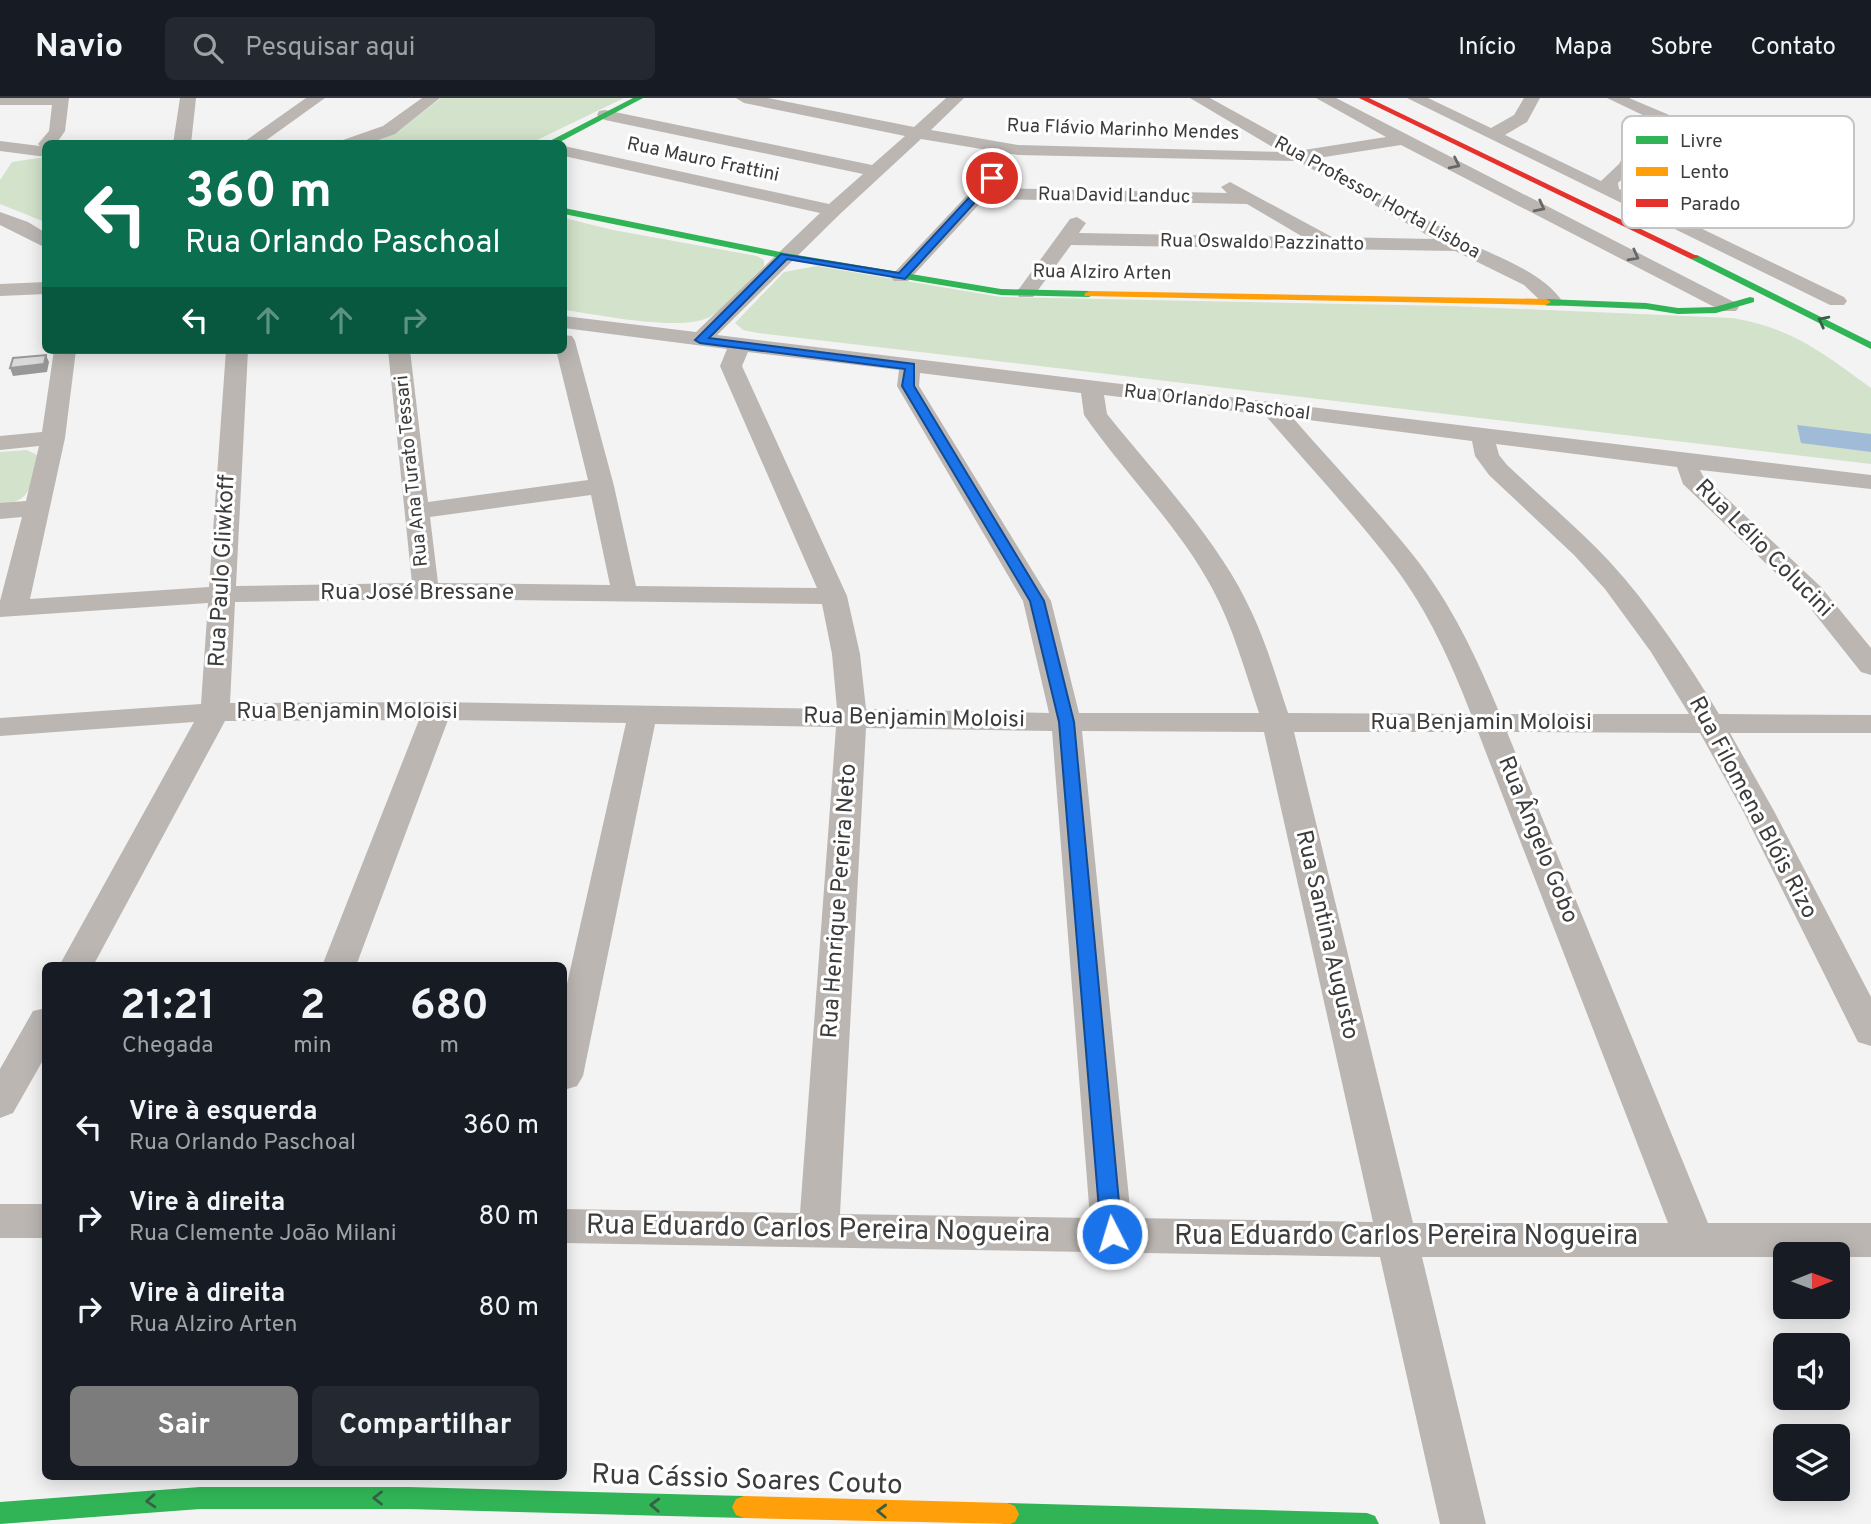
<!DOCTYPE html>
<html lang="pt">
<meta charset="utf-8">
<style>
body{margin:0;font-family:Overpass,sans-serif;background:#242831;color:#f1f3f6;height:100vh;display:flex;flex-direction:column;font-size:26px;white-space:nowrap}
*{box-sizing:border-box;margin:0}
p{font-size:23px;color:#9ea1a6}
.icon{flex:none;width:38px;height:38px;fill:none;stroke:currentColor;stroke-width:2;stroke-linecap:round;stroke-linejoin:round}
.map{position:relative;flex:1;overflow:hidden}
.details{position:absolute;left:42px;top:864px;width:525px;height:518px;display:flex;flex-direction:column;background:#171b24;border-radius:10px;box-shadow:0 4px 18px #0003}
.details>*{flex:none}
.banner{position:absolute;left:42px;top:42px;width:525px;height:214px;border-radius:10px;box-shadow:0 4px 18px #0003;background:#0b6e4f;color:#fff;overflow:hidden}
.needle{width:46px;rotate:89deg}
.tools{position:absolute;left:1773px;top:1144px;display:grid;gap:14px}
.tools a{display:grid;place-items:center;width:77px;height:77px;border-radius:10px;background:#171b24;box-shadow:0 4px 18px #0003;font-size:35px}
.pin{position:absolute;display:grid;place-items:center;width:60px;height:60px;color:#fff;margin:-30px;border:4px solid #fff;border-radius:50%;box-shadow:0 2px 7px #0007}
.me{position:absolute;width:77px;margin:-38px;rotate:355deg;stroke-linejoin:round;filter:drop-shadow(0 0 5px #0008)}
.turn{display:flex;align-items:center;gap:24px;height:147px;padding:0 28px;font-size:32px}
.turn .icon{width:91px;height:91px;stroke-width:2.5}
.turn b{display:block;font-size:49px;line-height:60px}
.lanes{display:flex;align-items:center;height:66px;padding:0 28px;background:#0003;justify-content:center;gap:35px;direction:ltr}
.lanes .off{opacity:.35}
.eta{display:flex;justify-content:space-evenly;align-items:center;height:119px;text-align:center}
.eta b{font-size:42px;font-weight:700;line-height:49px}
.action{display:flex;gap:14px;margin-top:auto;padding:14px 28px}
.action a{flex:1;height:80px;border-radius:10px;background:#7c7c7d;color:#fff;font-size:28px;font-weight:700;line-height:80px;text-align:center}
.action a+a{background:#242831;color:#f1f3f6}
ul{padding:0;list-style:none}
li{display:flex;align-items:center;gap:21px;height:91px;padding:0 28px}
li div{flex:1}
li b{display:block;font-size:26px}
li em{font-style:normal}
header{display:flex;align-items:center;gap:42px;box-sizing:border-box;height:98px;padding:0 35px;background:#171b24;border-bottom:2px solid #363941}
header strong{font-size:33px}
nav{display:flex;gap:38px;margin-inline-start:auto;font-size:24px}
.search{width:490px;height:63px;background:#242831;display:flex;align-items:center;gap:18px;box-sizing:border-box;padding:0 24px;border-radius:10px;color:#9ea1a6;font-size:26px}
.map>svg:first-child{display:block}
.green{fill:#d3e2ca}
.water{fill:#a0bbd7}
.lines{fill:none;stroke-linecap:round;stroke-linejoin:round}
.street{fill:#bbb6b2;fill-rule:evenodd}
.fast{fill:#30b455;fill-rule:evenodd}
.slow{fill:#ff9f0a;fill-rule:evenodd}
.jam{fill:#e5322d;fill-rule:evenodd}
.shaded-wall{fill:#989898}
.building{fill:#d9d9d9;stroke:#989898;stroke-width:2}
.oneway{stroke:#686766}
.oneway2{stroke:#386044}
.route{fill:#1a73e8;stroke:#114b97;stroke-width:2}
.labels{text-anchor:middle;dominant-baseline:central;stroke-width:6;stroke-linejoin:round;paint-order:stroke}
.far-street-label{font-size:19px;fill:#3c3c3d;stroke:#fff}
.street-label{font-size:23px;fill:#3c3c3d;stroke:#fff}
.near-street-label{font-size:28px;fill:#3c3c3d;stroke:#fff}
.key{fill:#fff;stroke:#c4c4c5;stroke-width:2}
.key-label{font-size:19px;fill:#3c3c3d}
</style>
<header>
<strong>Navio</strong>
<div class="search"><svg class="icon" aria-label="search" viewBox="0 0 24 24"><circle cx="10" cy="10" r="6"/><path d="M15 15l6 6"/></svg>Pesquisar aqui</div>
<nav><a>Início</a><a>Mapa</a><a>Sobre</a><a>Contato</a></nav>
</header>
<div class="map">
<svg width="1871" height="1426" viewBox="0 0 1871 1426">
<rect width="100%" height="100%" fill="#f3f3f4"/>
<path class="green" d="M441,0H624L531,45L367,46L399,33Z
M45,59V124L0,106V82L12,64Z
M564,120L613,132L757,158L764,162V168C748,184 731,203 713,217C686,236 597,216 564,212Z
M817,168L1001,199L1451,208L1732,220C1793,230 1823,255 1871,290V366L758,235L743,232L735,225L784,174Z
M27,352L37,357C29,388 35,402 0,407V354Z"/>
<path class="water" d="M1797,327L1871,336V354L1801,345Z"/>
<g class="lines">
<path class="street" d="M0,0H69L65,33L56,46H46V59L0,53V43L40,48L38,46L49,33L52,7H0Z
M180,0H196L191,46H173Z
M306,0H325L261,46H241Z
M422,0H440L395,36L367,46H341L343,42L383,28Z
M736,0H768L914,29L946,0H964L931,32L1018,47L1281,54L1190,0H1210L1304,52L1386,39L1316,0H1336L1736,205L1739,209L1736,213H1722L1401,47L1318,60C1367,88 1415,115 1464,142C1497,160 1541,172 1563,204L1560,208H1546L1524,187L1455,153L1071,147L1033,199H1019L1016,195L1070,121L1077,119L1086,125L1079,135L1303,139L1247,106L984,101L908,183H894L891,179L894,175L987,76L993,75L1002,80L994,90L1227,95L1221,89L1230,84L1332,139L1434,141L1298,63L1018,57L921,41L840,116L717,237L1871,377V391L1700,372L1703,378L1821,489L1871,550V577L1861,574L1803,501L1683,386L1677,369L1496,346L1499,357L1507,367C1541,399 1577,429 1609,463C1651,509 1687,563 1719,616L1871,617V635H1730L1774,713L1871,899V948L1858,944L1853,934L1743,713L1700,635L1507,634L1708,1125H1871V1159H1838V1157H1785V1159H1422L1486,1426H1440L1380,1159L564,1145V1111L800,1115L836,629L655,626L583,978L577,988L564,992V899L626,625L448,622L356,868H322L419,622L225,623L93,868H59L194,624L0,638V620L201,606L208,505L0,519V503L22,419L0,421V405L26,403L39,348L0,352V338L42,334L54,252H76L65,340L30,501L209,489L226,252H248L236,488L412,485L388,252H410L428,404L588,382L556,252H564V237L572,238L575,243L614,388L636,488L817,490L720,268L727,251L564,230V218L696,234L820,115L564,58V48L829,106L863,76L605,22L597,17L599,13L605,12L872,67L905,38L744,5ZM748,254L899,272L897,288L1023,503L1049,615L866,611L860,556L847,498L742,268ZM920,275L1081,295L1084,317C1125,376 1178,427 1212,490C1233,529 1245,573 1259,615H1079L1051,503L919,288ZM1104,297L1265,317C1308,367 1354,416 1394,468C1428,513 1451,564 1471,616L1288,615C1277,582 1267,547 1252,515C1221,445 1155,376 1107,316ZM1293,320L1472,343L1475,358L1489,377L1574,457L1605,491L1651,554L1689,616H1500C1477,560 1451,505 1413,457C1375,410 1333,366 1293,320ZM591,397L610,487L438,485L430,419ZM426,501L822,506L832,556L837,611L437,604L230,605L235,504ZM866,630L1052,633L1090,1120L840,1116ZM1082,633L1264,634L1373,1124L1131,1120ZM1294,634H1478L1668,1125H1413Z
M1407,0H1428L1491,30L1514,17L1524,0H1540L1527,24L1505,37L1601,83L1619,66L1640,28L1653,22L1607,0H1629L1847,92L1850,96L1847,100H1835L1667,28L1653,35L1635,69L1618,85L1619,91L1844,199L1847,203L1844,207H1830Z
M0,114L28,124L46,135V150L0,127Z
M46,184V196L0,198V186Z
M46,910V957L13,1015L0,1020V971L33,913Z
M0,1106H46V1140H0Z"/>
<path class="fast" d="M633,0H643L556,46H544Z
M564,110L785,155L1001,191L1089,193L1094,196L1089,199L1001,197L785,161L564,116Z
M1691,157H1697L1871,244V251L1691,161Z
M1750,199L1754,200V204L1716,215L1678,216L1646,211L1546,207L1541,204L1546,201L1646,205L1678,210L1715,209Z
M200,1389H409L744,1398L752,1401L756,1409L752,1417L744,1420L409,1411H200L0,1426V1404Z
M1007,1405L1367,1415L1375,1418L1379,1426H1004L999,1424L995,1416L999,1408Z"/>
<path class="slow" d="M1089,193L1546,201L1551,204L1546,207L1085,198L1084,196Z
M744,1398L1007,1405L1015,1408L1019,1416L1015,1424L1010,1426L744,1420L736,1417L732,1409L736,1401Z"/>
<path class="jam" d="M1359,0H1369L1699,159L1691,161Z"/>
</g>
<path class="shaded-wall" d="M46,257L49,264L47,274L13,278L10,270Z"/>
<path class="building" d="M46,257L44,266L10,270L13,260Z"/>
<defs><path id="oneway-chevron" d="M-2-3.5L2.5 0L-2 3.5" fill="none" stroke-width="1.6" stroke-linecap="round" stroke-linejoin="round" transform="scale(1.75)"/></defs>
<g class="oneway">
<use href="#oneway-chevron" transform="translate(1455 66) rotate(26)"/>
<use href="#oneway-chevron" transform="translate(1540 109) rotate(27)"/>
<use href="#oneway-chevron" transform="translate(1634 158) rotate(28)"/>
</g>
<g class="oneway2">
<use href="#oneway-chevron" transform="translate(1823 223) rotate(-153)"/>
<use href="#oneway-chevron" transform="translate(378 1400) rotate(-180)"/>
<use href="#oneway-chevron" transform="translate(151 1403) rotate(176)"/>
<use href="#oneway-chevron" transform="translate(655 1407) rotate(-178)"/>
<use href="#oneway-chevron" transform="translate(882 1413) rotate(-178)"/>
</g>
<path class="route" d="M989,78L997,80L905,181L787,161L709,240L914,266V288L1044,503L1074,624L1122,1136L1119,1142L1112,1145L1104,1142L1101,1136L1059,624L1030,503L902,288L905,271L700,245L695,242L781,156L899,175Z"/>
<g class="labels">
<g class="far-street-label">
<text transform="translate(1123 32) rotate(2)">Rua Flávio Marinho Mendes</text>
<text transform="translate(703 62) rotate(12)">Rua Mauro Frattini</text>
<text transform="translate(1114 98) rotate(1)">Rua David Landuc</text>
<text transform="translate(1377 100) rotate(29)">Rua Professor Horta Lisboa</text>
<text transform="translate(1262 145) rotate(1)">Rua Oswaldo Pazzinatto</text>
<text transform="translate(1102 175) rotate(1)">Rua Alziro Arten</text>
<text transform="translate(1217 305) rotate(7)">Rua Orlando Paschoal</text>
<text transform="translate(412 373) rotate(-96)">Rua Ana Turato Tessari</text>
</g>
<g class="street-label">
<text transform="translate(1763 451) rotate(45)">Rua Lélio Colucini</text>
<text transform="translate(223 473) rotate(-87)">Rua Paulo Gliwkoff</text>
<text x="417" y="495">Rua José Bressane</text>
<text x="347" y="614">Rua Benjamin Moloisi</text>
<text transform="translate(914 621) rotate(1)">Rua Benjamin Moloisi</text>
<text x="1481" y="625">Rua Benjamin Moloisi</text>
<text transform="translate(1752 710) rotate(62)">Rua Filomena Blóis Rizo</text>
<text transform="translate(1537 742) rotate(68)">Rua Ângelo Gobo</text>
<text transform="translate(840 803) rotate(-86)">Rua Henrique Pereira Neto</text>
<text transform="translate(1326 837) rotate(77)">Rua Santina Augusto</text>
</g>
<g class="near-street-label">
<text transform="translate(818 1132) rotate(1)">Rua Eduardo Carlos Pereira Nogueira</text>
<text x="1406" y="1139">Rua Eduardo Carlos Pereira Nogueira</text>
<text transform="translate(747 1383) rotate(2)">Rua Cássio Soares Couto</text>
</g>
</g>
<rect x="1622" y="18" width="232" height="112" rx="10" class="key"/>
<rect x="1636" y="38" width="32" height="8" fill="#30b455"/>
<rect x="1636" y="69" width="32" height="9" fill="#ff9f0a"/>
<rect x="1636" y="101" width="32" height="8" fill="#e5322d"/>
<g class="key-label">
<text x="1680" y="49">Livre</text>
<text x="1680" y="80">Lento</text>
<text x="1680" y="112">Parado</text>
</g>
</svg>
<div class="tools">
<a><svg class="needle" viewBox="-14 -14 28 28"><path d="M0-13l5 13h-10z" fill="#e53935"/><path d="M0 13l5-13h-10z" fill="#9ea1a6"/></svg></a>
<a><svg class="icon" aria-label="sound" viewBox="0 0 24 24"><path d="M4 9h4l5-4v14l-5-4H4zM17 9q2 3 0 6"/></svg></a>
<a><svg class="icon" aria-label="layers" viewBox="0 0 24 24"><path d="M12 4l9 5-9 5-9-5zM3 14l9 5 9-5"/></svg></a>
</div>
<div class="pin" style="left:992px;top:80px;background:#d93025"><svg class="icon" aria-label="arrive" viewBox="0 0 24 24"><path d="M6 21V4h12l-3 4 3 4H6"/></svg></div>
<svg class="me" style="left:1112px;top:1136px" viewBox="-20 -20 40 40"><circle r="17" fill="#1a73e8" stroke="#fff" stroke-width="3"/><path d="M0-11L8 9 0 5-8 9z" fill="#fff"/></svg>
<div class="banner">
<div class="turn"><svg class="icon" aria-label="left" viewBox="0 0 24 24"><path d="M17 20v-9H6M10 6l-5 5 5 5"/></svg><div><b>360 m</b>Rua Orlando Paschoal</div></div>
<div class="lanes"><svg class="icon" aria-label="left" viewBox="0 0 24 24"><path d="M17 20v-9H6M10 6l-5 5 5 5"/></svg><svg class="icon off" aria-label="ahead" viewBox="0 0 24 24"><path d="M12 20V5M6 11l6-6 6 6"/></svg><svg class="icon off" aria-label="ahead" viewBox="0 0 24 24"><path d="M12 20V5M6 11l6-6 6 6"/></svg><svg class="icon off" aria-label="right" viewBox="0 0 24 24"><path d="M7 20v-9h11M14 6l5 5-5 5"/></svg></div>
</div>
<section class="details">
<div class="eta">
<div><b>21:21</b><p>Chegada</p></div>
<div><b>2</b><p>min</p></div>
<div><b>680</b><p>m</p></div>
</div>
<ul>
<li><svg class="icon" aria-label="left" viewBox="0 0 24 24"><path d="M17 20v-9H6M10 6l-5 5 5 5"/></svg><div><b>Vire à esquerda</b><p>Rua Orlando Paschoal</p></div><em>360 m</em></li>
<li><svg class="icon" aria-label="right" viewBox="0 0 24 24"><path d="M7 20v-9h11M14 6l5 5-5 5"/></svg><div><b>Vire à direita</b><p>Rua Clemente João Milani</p></div><em>80 m</em></li>
<li><svg class="icon" aria-label="right" viewBox="0 0 24 24"><path d="M7 20v-9h11M14 6l5 5-5 5"/></svg><div><b>Vire à direita</b><p>Rua Alziro Arten</p></div><em>80 m</em></li>
</ul>
<div class="action"><a>Sair</a><a>Compartilhar</a></div>
</section>
</div>
